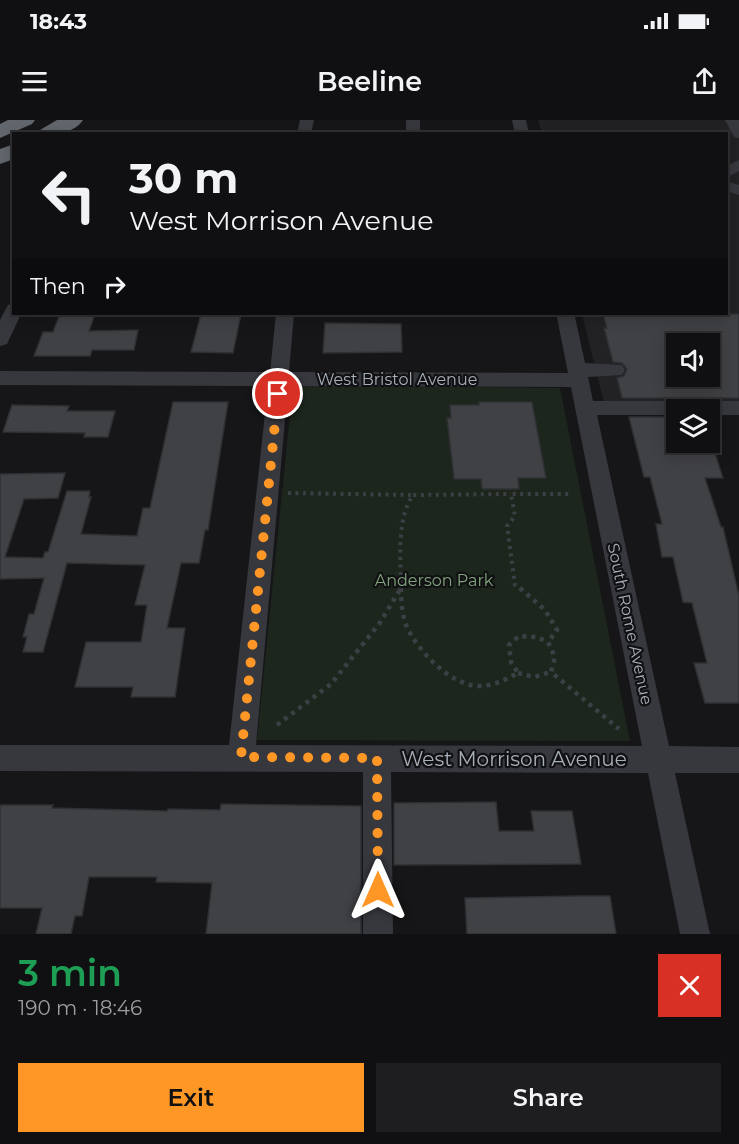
<!DOCTYPE html>
<meta charset="utf-8">
<style>
body{margin:0;font-family:Montserrat,sans-serif;background:#1e1e20;color:#f1f3f6;height:100vh;display:flex;flex-direction:column;font-size:22px;white-space:nowrap}
*{box-sizing:border-box;margin:0}
p{font-size:20px;color:#9c9d9f}
.icon{flex:none;width:33px;height:33px;fill:none;stroke:currentColor;stroke-width:2;stroke-linecap:round;stroke-linejoin:round}
.map{position:relative;height:814px;overflow:hidden}
.drawer{display:flex;flex-direction:column;background:#101012;flex:1}
.drawer>*{flex:none}
.guide{position:absolute;left:12px;top:12px;width:716px;height:183px;border-radius:0px;box-shadow:0 3px 15px #0003,0 0 0 2px #303032;background:#101012;color:#f1f3f6;overflow:hidden}
.tools{position:absolute;left:666px;top:213px;display:grid;gap:12px}
.tools a{display:grid;place-items:center;width:54px;height:54px;border-radius:0px;background:#101012;box-shadow:0 3px 15px #0003,0 0 0 2px #303032;font-size:30px}
.pin{position:absolute;display:grid;place-items:center;width:51px;height:51px;color:#fff;margin:-26px;border:3px solid #fff;border-radius:50%;box-shadow:0 2px 6px #0007}
.me{position:absolute;width:66px;margin:-33px;rotate:0deg;stroke-linejoin:round;filter:drop-shadow(0 0 4px #0008)}
.turn{display:flex;align-items:center;gap:21px;height:126px;padding:0 18px;font-size:27px}
.turn .icon{width:78px;height:78px;stroke-width:2.5}
.turn b{display:block;font-size:42px;line-height:51px}
.then{display:flex;align-items:center;height:57px;padding:0 18px;background:#0003;gap:12px;font-size:22px}
.round{display:grid;place-items:center;flex:none;width:63px;height:63px;border-radius:0px;background:#1e1e20}
.head{display:flex;align-items:center;justify-content:space-between;height:102px;padding:0 18px}
h1{font-size:36px;font-weight:600;line-height:45px;color:#1e9e55}
.primary-button{display:flex;gap:12px;margin-top:auto;padding:12px 18px}
.primary-button a{flex:1;height:69px;border-radius:0px;background:#ff9727;color:#111;font-size:24px;font-weight:600;line-height:69px;text-align:center}
.primary-button a+a{background:#1e1e20;color:#f1f3f6}
.status{display:flex;justify-content:space-between;align-items:center;height:42px;padding:0 30px;background:#101012;direction:ltr}
.status svg{height:16px;fill:currentColor}
header{display:flex;justify-content:space-between;align-items:center;height:78px;padding:0 18px;background:#101012;font-size:27px;font-weight:600}
.map>svg:first-child{display:block}
.built{fill:#222225;fill-rule:evenodd}
.green{fill:#1d261d}
.building{fill:#404145;stroke:#2f3034;stroke-width:1.5;fill-rule:evenodd}
.lines{fill:none;stroke-linecap:round;stroke-linejoin:round}
.path-far1{stroke:#3c4044;stroke-width:4;stroke-dasharray:3 4.5;stroke-linecap:butt}
.path{stroke:#3c4044;stroke-width:4.5;stroke-dasharray:4 5;stroke-linecap:butt}
.minor{fill:#36383d;fill-rule:evenodd}
.highway{fill:#62676e;fill-rule:evenodd}
.route{stroke:#ff9727;stroke-width:10;stroke-dasharray:0 18}
.labels{text-anchor:middle;dominant-baseline:central;stroke-width:4.5;stroke-linejoin:round;paint-order:stroke}
.street-label{font-size:16px;fill:#a7afb9;stroke:#111113}
.park-label{font-size:16px;fill:#80a57c;stroke:#111113}
.near-street-label{font-size:20px;fill:#a7afb9;stroke:#111113}
</style>
<div class="status"><b>18:43</b><svg viewBox="0 0 49 12"><path d="M0 12V9h3v3zM5 12V6h3v6zM10 12V3h3v9zM15 12V0h3v12zM26 1h20v11H26zM47 4h2v5h-2z"/></svg></div>
<header><svg class="icon" aria-label="menu" viewBox="0 0 24 24"><path d="M4 6h16M4 12h16M4 18h16"/></svg>Beeline<svg class="icon" aria-label="share" viewBox="0 0 24 24"><path d="M12 15V3M7 8l5-5 5 5M5 13v7h14v-7"/></svg></header>
<div class="map">
<svg width="739" height="814" viewBox="0 0 739 814">
<rect width="100%" height="100%" fill="#161618"/>
<path class="built" d="M538,0H739V287H605L582,194H726V14L542,13ZM676,224H710V256H676Z"/>
<path class="green" d="M293,265L560,268L630,621L257,620Z"/>
<path class="building" d="M60,194H95L89,211L138,210L134,230H92L90,236H34L43,212H53Z
M201,194H241L233,233L191,232Z
M603,194H739V278H622L617,258L624,256L627,249L622,243L613,242L604,208H607ZM676,224H710V256H676Z
M325,203L401,204L402,232L323,233Z
M173,282H228L208,410H205L199,443H181L167,508H185L175,577H131L133,567H75L86,522H141L147,485H135L145,445L67,443L43,532H23L27,517H23L29,494H34L44,458L0,459V354L65,353L58,378L24,379L5,437L43,438L45,432H48L67,371H90L89,377H91L81,414L137,416L143,388H150Z
M479,282H532L546,358H518L519,369H482L481,359H454L447,298H451L450,285H479Z
M12,285L69,286L67,291H115L108,317H84L85,313L3,312Z
M629,297H676V322H710V318L723,358H705L721,407H723L739,476V583H705L694,543H707L692,483L683,482L673,437H662L656,404H662L650,357H644Z
M496,682L499,711H534L531,691H572L581,744L394,745V683Z
M221,684L361,686V814H206L212,763L156,762L157,757H89L82,796H75L71,814H36L42,788H0V685H53L52,688L167,691L168,689L220,690Z
M579,776H610L616,814H467L465,778Z"/>
<g class="lines">
<path class="path-far1" d="M288,373L412,375
M400,470L402,466
M401,470C401,440 396,400 413,375L511,374
M522,470L515,465L507,406L515,396L511,374H572"/>
<path class="path" d="M401,468C401,481 402,493 406,505C417,530 450,565 478,566C493,566 505,560 518,553L511,542L509,525L519,516L537,517L548,522
M520,468L545,490L557,510L548,522L555,537L551,552L619,609
M518,553L534,557L551,552
M277,605L331,564L379,504L401,468"/>
<path class="minor" d="M300,0H314L311,14H297Z
M406,0H420V14H406Z
M512,0H526L529,14H515Z
M725,0H739V18L734,17Z
M739,40V51L726,58V46Z
M726,61L739,65V75L726,71Z
M14,183V194H21L7,224L0,226V200L8,185Z
M276,194H294L289,252L568,253L557,197L559,194H577L575,197L585,243L622,245L625,250L622,255L588,257L593,281H739V295H710V290H676V295H597L669,626L739,627V653H675L710,814H680L648,653L391,652L393,814H363V652L0,651V625H229L268,266L0,265V251L270,252ZM288,266L571,267L642,626L256,625Z"/>
<path class="highway" d="M8,0H35L32,4L0,18V4Z
M57,0H83C73,15 53,14 37,14L40,10Z
M14,24V39L0,44V29Z"/>
</g>
<g class="lines">
<path class="route" d="M278,274L241,637L377,638L378,770"/>
</g>
<g class="labels">
<g class="street-label">
<text x="397" y="259">West Bristol Avenue</text>
<text transform="translate(630 504) rotate(78)">South Rome Avenue</text>
</g>
<g class="park-label">
<text x="434" y="460">Anderson Park</text>
</g>
<g class="near-street-label">
<text x="514" y="639">West Morrison Avenue</text>
</g>
</g>
</svg>
<div class="tools">
<a><svg class="icon" aria-label="sound" viewBox="0 0 24 24"><path d="M4 9h4l5-4v14l-5-4H4zM17 9q2 3 0 6"/></svg></a>
<a><svg class="icon" aria-label="layers" viewBox="0 0 24 24"><path d="M12 4l9 5-9 5-9-5zM3 14l9 5 9-5"/></svg></a>
</div>
<div class="pin" style="left:278px;top:274px;background:#d93025"><svg class="icon" aria-label="arrive" viewBox="0 0 24 24"><path d="M6 21V4h12l-3 4 3 4H6"/></svg></div>
<svg class="me" style="left:378px;top:770px" viewBox="-20 -20 40 40"><path d="M0-17L14 15 0 8-14 15z" fill="#ff9727" stroke="#fff" stroke-width="4"/></svg>
<div class="guide">
<div class="turn"><svg class="icon" aria-label="left" viewBox="0 0 24 24"><path d="M17 20v-9H6M10 6l-5 5 5 5"/></svg><div><b>30 m</b>West Morrison Avenue</div></div>
<div class="then">Then<svg class="icon" aria-label="right" viewBox="0 0 24 24"><path d="M7 20v-9h11M14 6l5 5-5 5"/></svg></div>
</div>
</div>
<section class="drawer">
<div class="head"><div><h1>3 min</h1><p>190 m · 18:46</p></div><a class="round" style="background:#d93025;color:#fff"><svg class="icon" aria-label="close" viewBox="0 0 24 24"><path d="M6 6l12 12M18 6L6 18"/></svg></a></div>
<div class="primary-button"><a>Exit</a><a>Share</a></div>
</section>
